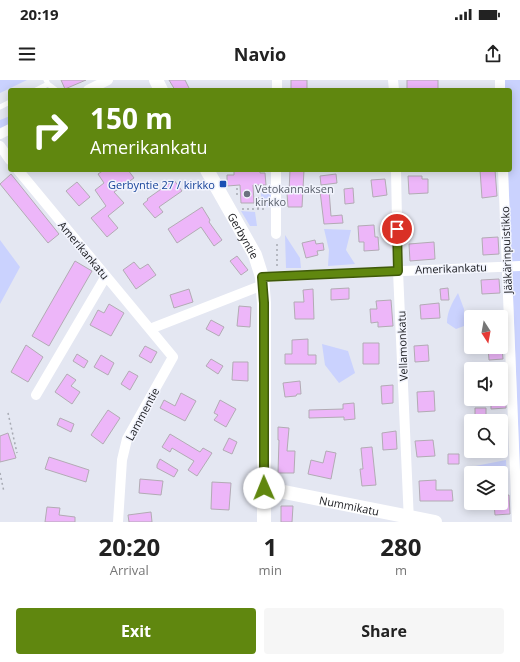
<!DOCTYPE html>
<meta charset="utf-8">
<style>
body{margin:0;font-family:"Open Sans",sans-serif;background:#f6f6f6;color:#222;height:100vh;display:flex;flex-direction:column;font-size:15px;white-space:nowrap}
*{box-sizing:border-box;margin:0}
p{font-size:13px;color:#767676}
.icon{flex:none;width:22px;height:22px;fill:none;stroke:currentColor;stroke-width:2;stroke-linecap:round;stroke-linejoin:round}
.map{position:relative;height:442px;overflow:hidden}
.sheet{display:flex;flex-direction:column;background:#fff;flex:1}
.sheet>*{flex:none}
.top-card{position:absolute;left:8px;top:8px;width:504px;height:84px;border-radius:4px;box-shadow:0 2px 10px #0003;background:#60870f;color:#fff;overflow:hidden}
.needle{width:26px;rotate:169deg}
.controls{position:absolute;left:464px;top:230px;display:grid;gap:8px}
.controls a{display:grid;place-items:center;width:44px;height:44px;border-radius:4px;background:#fff;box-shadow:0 2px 10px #0003;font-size:20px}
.pin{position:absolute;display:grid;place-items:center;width:34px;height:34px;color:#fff;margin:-17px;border:2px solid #fff;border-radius:50%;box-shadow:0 1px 4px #0007}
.me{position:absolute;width:44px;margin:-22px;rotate:359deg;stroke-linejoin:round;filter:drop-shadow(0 0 3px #0008)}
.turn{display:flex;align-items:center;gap:14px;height:84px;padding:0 16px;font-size:18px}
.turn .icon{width:52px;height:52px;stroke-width:2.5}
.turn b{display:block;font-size:28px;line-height:34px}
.eta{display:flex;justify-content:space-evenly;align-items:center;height:68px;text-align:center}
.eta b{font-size:24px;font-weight:700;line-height:28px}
.action{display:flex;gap:8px;margin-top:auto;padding:8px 16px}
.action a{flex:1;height:46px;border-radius:4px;background:#60870f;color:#fff;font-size:16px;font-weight:700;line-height:46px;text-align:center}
.action a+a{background:#f6f6f6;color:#222}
.status{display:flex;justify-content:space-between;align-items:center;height:28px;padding:0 20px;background:#fff;direction:ltr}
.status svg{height:11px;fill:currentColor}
header{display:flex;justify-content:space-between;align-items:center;height:52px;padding:0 16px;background:#fff;font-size:18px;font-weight:700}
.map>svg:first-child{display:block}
.green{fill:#cad2fe}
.building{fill:#edb6f9;stroke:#b2abb4}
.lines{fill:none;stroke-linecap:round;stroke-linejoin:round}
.path{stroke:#a7aab3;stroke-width:1.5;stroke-dasharray:2 3;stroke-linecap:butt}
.lane{stroke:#fff;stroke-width:5}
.street{stroke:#fff;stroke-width:10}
.secondary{stroke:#fff;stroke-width:14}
.route-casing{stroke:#3e580a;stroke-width:10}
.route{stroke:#60870f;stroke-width:7}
.transit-dot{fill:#1a4fb4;stroke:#f2f4fd;stroke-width:1.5}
.worship-dot{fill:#6b7280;stroke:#f2f4fd;stroke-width:1.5}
.labels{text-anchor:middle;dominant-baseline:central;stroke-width:3;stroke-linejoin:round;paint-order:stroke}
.transit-label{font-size:11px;fill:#164399;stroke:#f2f4fd;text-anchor:end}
.worship-label{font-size:11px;fill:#5b616d;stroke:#f2f4fd;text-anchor:start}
.street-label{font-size:11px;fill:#1a1b1f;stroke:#f2f4fd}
</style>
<div class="status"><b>20:19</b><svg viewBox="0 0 49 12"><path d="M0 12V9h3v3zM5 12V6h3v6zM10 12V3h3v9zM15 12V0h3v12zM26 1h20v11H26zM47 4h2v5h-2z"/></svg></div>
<header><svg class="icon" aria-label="menu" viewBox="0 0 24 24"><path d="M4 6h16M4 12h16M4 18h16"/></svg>Navio<svg class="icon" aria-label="share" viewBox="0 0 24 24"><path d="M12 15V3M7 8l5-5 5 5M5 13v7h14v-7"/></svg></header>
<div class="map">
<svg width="520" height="442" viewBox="0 0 520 442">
<rect width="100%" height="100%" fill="#e4e7f2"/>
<path class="green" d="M0,0H27L0,13Z
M505,0H520V397L508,90H510V10H505Z
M10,36V44L0,48V40Z
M261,110H274V127H261Z
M241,131L255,132L257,146H250Z
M324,149L351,150L346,170L355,184L328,186L329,170Z
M285,155L300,178L301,188H286Z
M0,160L20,187L0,224Z
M458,213L464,229V246L456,249L447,243C447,232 452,223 458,213Z
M322,264L348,271L355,293L339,303L325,285Z
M506,380L507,402L501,403V393H471V398L466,397L470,387Z"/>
<path class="building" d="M61,0H86L65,9Z
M169,0H185L190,10H175Z
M291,0H307V10H291Z
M407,0H438V10H407Z
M104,90H128L134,98L114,112L124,123L108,136L118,148L107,157L91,138L106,126L95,110L104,103L98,94Z
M234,90H260V93H265L266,105H253L254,123H241L240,105L227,106V95H234Z
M290,90H304L302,127H288L287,113L289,112Z
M480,90H495L497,116L482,118Z
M11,94L59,154L48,163L0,104Z
M336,94L337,103L321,105L320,96Z
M408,96H422V99H428V113L409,114Z
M385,99L387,115L373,117L371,100Z
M174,100L182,111L159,127L163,132L155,138L143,124L148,120L147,119Z
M77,102L90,117L79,126L66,111Z
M353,108L354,123L345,124L344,109Z
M329,110L331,136L342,135L343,143L324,144L320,111Z
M202,127L210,140L209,142L222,160L214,166L201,147L177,163L168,149Z
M374,145L375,157H378L379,170L364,171V162H359L358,146Z
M498,157L499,174L483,175L482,158Z
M315,160L316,164L323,163L324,170L317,171L318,175L306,178L302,163Z
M434,162L435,179L410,181L409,164Z
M237,176L248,190L241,195L230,181Z
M75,181L92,191L49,266L32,256Z
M134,182L140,189L148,184L156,195L136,209L123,190Z
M499,199L500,213L482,214L481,200Z
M349,208V219L331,220V209Z
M448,208L449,220H441L440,209Z
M189,209L193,222L174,228L170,215Z
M313,209L314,239H295L294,222H304L303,210Z
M391,220L393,246L378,247V242L371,243L370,229H377L376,221Z
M439,223L440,238L421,239L420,225Z
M109,224L124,233L111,256L90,245L98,230L104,233Z
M239,226L251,227L250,247L237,246Z
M211,240L224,247L219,256L206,249Z
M308,259V275H316V284H285V274H292V260Z
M363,263H379V284H363Z
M26,265L43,277L28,302L11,292Z
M428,265L429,281L415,282L414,266Z
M145,266L157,272L151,283L139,276Z
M488,267H502L503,279L489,280Z
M77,274L88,281L84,288L73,281Z
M101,275L114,283L108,295L94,287Z
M211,279L223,286L218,294L206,286Z
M233,282H248V301L232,300Z
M129,291L138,296L130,310L121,304Z
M67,294L76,300L71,306L80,312L72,324L55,312Z
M300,301L301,314H297L296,316L285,317L283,303Z
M393,305V323L382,324L381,306Z
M434,311L435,331L418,332L417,312Z
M181,313L196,321L185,341L160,328L164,320L175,326Z
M491,319H506V328L491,329Z
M220,320L236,329L226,347L214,340L218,335L214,333Z
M354,323L355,339L344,340V337L309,338V330L343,329V324Z
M475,328H486V341H475Z
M108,330L120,338L103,364L91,355Z
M60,338L74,344L71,352L57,345Z
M278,347L289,348L287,371H295L294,393H278L279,360H278Z
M396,351L397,369L383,370L382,353Z
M8,353L16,378L0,382V356Z
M170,354L200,372L203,368L212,373L197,396L188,390L194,381L172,368L170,372L162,367Z
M229,358L237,362L232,374L223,370Z
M433,360L435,376L417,377L415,361Z
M372,367L376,405L362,406L360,389H363L361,368Z
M326,371L336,373L331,399L308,394L311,380L323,383Z
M448,374H459V384H448Z
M49,377L89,390L86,402L45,389Z
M160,379L178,390L174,397L157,388V385Z
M140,399L163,401L161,415L139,413Z
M436,400V410H452L453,421H420L419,401Z
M212,402L231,403L229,430L211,429Z
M509,415L510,434L495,435L494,423H501V416Z
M281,426H293L292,442H281Z
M47,427L60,428L59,435L75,437V442H45Z
M151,432L152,442H129L128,435Z"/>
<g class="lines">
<path class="path" d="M237,108V118
M242,129H266
M258,129V108L266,107
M277,164V186
M8,333L17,373
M0,393L4,412"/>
<path class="lane" d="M46,0L48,4L56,10
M36,10L48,4
M0,27L10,22"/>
<path class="street" d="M393,0L394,10
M500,0V10
M88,10L108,0
M277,10V0
M0,54L10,49
M0,66L10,80
M18,90L173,277L127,359L122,380L118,442
M396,90L398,191L409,442
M503,90L517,442
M276,154V90
M262,197L520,186
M150,249L263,205
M36,315L106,196"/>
<g class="secondary">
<path d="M156,0L161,10"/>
<path id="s1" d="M207,90L255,175L262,197L264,223V442"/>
<path id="s2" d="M264,408L435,442"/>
</g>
</g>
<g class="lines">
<defs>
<path id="route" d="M264,408V223L262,197L398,191L397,149"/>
</defs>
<use href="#route" class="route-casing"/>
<use href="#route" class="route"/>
</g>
<rect class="transit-dot" x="219" y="100" width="8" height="8" rx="2"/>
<circle class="worship-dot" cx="247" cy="114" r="4"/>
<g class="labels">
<g class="transit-label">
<text x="215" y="104">Gerbyntie 27 / kirkko</text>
</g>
<g class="worship-label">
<text x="255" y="108">Vetokannaksen<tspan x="255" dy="13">kirkko</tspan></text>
</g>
<g class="street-label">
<text stroke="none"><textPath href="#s1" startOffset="75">Gerbyntie</textPath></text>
<text transform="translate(84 170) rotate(50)">Amerikankatu</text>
<text transform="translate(506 170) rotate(-92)">Jääkärinpuistikko</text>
<text transform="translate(451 188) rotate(-2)">Amerikankatu</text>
<text transform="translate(402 266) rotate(-92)">Vellamonkatu</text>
<text transform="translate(142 334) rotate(-62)">Lammentie</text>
<text stroke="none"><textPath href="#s2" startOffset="87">Nummikatu</textPath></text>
</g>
</g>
</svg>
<div class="controls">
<a><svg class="needle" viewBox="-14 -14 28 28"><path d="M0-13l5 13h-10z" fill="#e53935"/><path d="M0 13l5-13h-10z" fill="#767676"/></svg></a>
<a><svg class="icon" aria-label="sound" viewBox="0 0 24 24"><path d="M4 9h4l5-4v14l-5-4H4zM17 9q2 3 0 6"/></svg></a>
<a><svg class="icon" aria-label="search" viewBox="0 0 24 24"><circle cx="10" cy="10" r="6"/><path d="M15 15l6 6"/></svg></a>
<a><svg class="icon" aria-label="layers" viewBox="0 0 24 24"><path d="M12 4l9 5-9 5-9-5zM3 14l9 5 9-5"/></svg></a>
</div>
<div class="pin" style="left:397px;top:149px;background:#d93025"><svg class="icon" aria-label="arrive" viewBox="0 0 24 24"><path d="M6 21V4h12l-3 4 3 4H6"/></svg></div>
<svg class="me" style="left:264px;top:408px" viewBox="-20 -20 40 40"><circle r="19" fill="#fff"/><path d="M0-13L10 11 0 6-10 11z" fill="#60870f"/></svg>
<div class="top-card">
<div class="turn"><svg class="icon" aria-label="right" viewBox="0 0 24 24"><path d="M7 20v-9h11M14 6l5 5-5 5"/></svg><div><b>150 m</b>Amerikankatu</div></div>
</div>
</div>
<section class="sheet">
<div class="eta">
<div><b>20:20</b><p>Arrival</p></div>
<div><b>1</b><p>min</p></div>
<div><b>280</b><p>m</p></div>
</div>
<div class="action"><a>Exit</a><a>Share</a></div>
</section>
